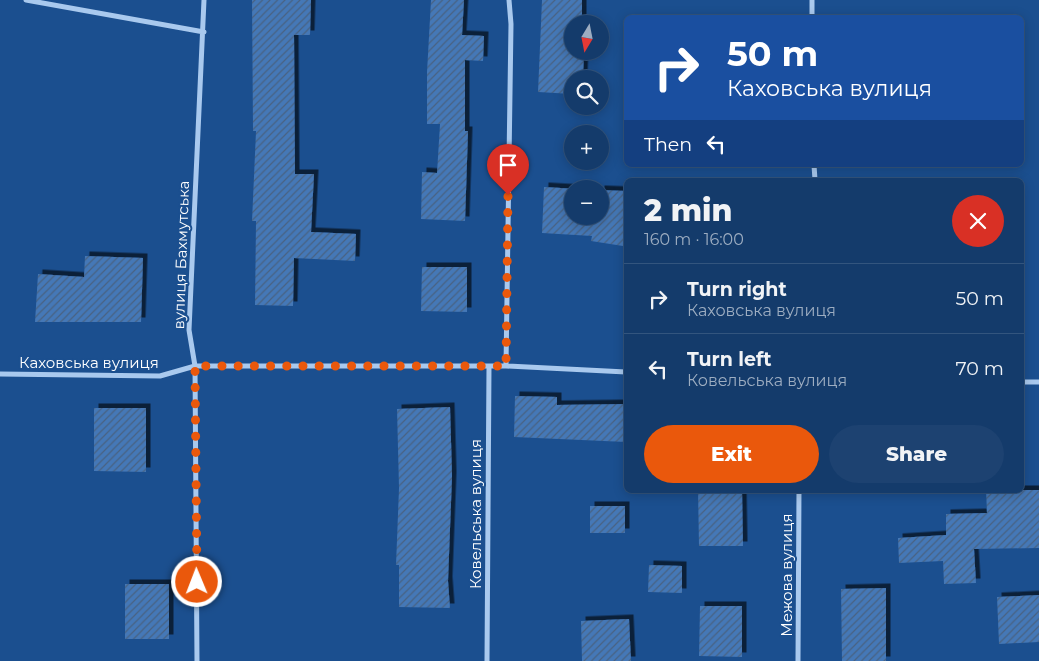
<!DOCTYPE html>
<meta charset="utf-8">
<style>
body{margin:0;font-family:Montserrat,sans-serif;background:#1d4271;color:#f1f3f6;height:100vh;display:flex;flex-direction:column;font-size:19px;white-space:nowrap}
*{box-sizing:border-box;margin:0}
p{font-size:16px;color:#9dadc1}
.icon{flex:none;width:28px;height:28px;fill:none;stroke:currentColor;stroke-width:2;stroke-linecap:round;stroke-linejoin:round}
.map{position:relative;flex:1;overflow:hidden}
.side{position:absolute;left:624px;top:178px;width:400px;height:315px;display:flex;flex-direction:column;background:#143b6b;border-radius:8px;box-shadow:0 2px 12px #0003,0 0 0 1px #33557e}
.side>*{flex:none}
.top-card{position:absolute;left:624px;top:15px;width:400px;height:152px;border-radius:8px;box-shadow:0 2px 12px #0003,0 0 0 1px #33557e;background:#1a4fa0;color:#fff;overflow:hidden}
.needle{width:32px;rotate:190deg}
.fabs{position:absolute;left:564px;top:15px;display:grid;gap:10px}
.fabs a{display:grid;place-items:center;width:45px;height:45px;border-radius:50%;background:#143b6b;box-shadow:0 2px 12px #0003,0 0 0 1px #33557e;font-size:25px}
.pin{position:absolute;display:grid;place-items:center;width:42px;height:42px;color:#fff;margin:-51px -21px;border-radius:50% 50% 50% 0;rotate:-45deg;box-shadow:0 0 5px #0007}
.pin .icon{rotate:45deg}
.me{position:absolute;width:55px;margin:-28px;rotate:359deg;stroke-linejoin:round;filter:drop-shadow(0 0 4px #0008)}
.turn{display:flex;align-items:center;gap:18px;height:105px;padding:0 20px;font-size:22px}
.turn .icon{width:65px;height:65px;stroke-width:2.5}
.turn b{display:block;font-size:35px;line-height:42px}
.then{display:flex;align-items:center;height:48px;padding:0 20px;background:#0003;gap:10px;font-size:19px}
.round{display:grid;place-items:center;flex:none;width:52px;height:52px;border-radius:26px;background:#1d4271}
.headline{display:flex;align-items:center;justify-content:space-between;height:85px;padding:0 20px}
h1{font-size:30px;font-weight:800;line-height:38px}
.action{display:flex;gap:10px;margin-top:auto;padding:10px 20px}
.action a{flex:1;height:58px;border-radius:30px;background:#ea580c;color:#fff;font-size:20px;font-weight:800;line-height:58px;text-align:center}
.action a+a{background:#1d4271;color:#f1f3f6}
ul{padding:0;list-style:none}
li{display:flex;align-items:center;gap:15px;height:70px;padding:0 20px;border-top:1px solid #33557e}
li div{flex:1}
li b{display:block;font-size:19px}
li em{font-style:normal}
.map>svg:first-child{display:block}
.building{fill:url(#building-hatch);filter:url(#shadow)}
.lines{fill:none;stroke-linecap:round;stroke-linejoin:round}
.street{stroke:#a9c9ee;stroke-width:5}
.route{stroke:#ea580c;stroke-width:9;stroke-dasharray:0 16.2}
.labels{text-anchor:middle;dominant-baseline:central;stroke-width:4;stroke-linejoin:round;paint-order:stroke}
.street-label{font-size:15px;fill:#fff;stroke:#1b4f8f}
</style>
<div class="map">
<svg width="1039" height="661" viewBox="0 0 1039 661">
<defs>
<pattern id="building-hatch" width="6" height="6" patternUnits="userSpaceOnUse" patternTransform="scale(1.25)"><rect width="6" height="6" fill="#4478b7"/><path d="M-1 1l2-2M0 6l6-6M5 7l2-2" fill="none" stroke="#486282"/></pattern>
<filter id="shadow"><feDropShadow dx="4.5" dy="-4.5" stdDeviation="0" flood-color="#0009"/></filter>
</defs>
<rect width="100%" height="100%" fill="#1b4f8f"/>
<path class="building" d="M252,0H311L310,35H294L295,174H314L311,232L356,234L355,261L294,258L293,306L255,305L256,221H252L256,131H253Z
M431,0H464L462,35L484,36L483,61L465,60V131H468L465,221L421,219L422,172L437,173L440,124H427V72Z
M542,0H582V24H572V51H584L583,79H572V94L538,92Z
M544,187L577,189H572V216H600V190L626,191V226L623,246L591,241L592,236L542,233Z
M85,256L143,258L141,322H35L38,274L84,277Z
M422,267H467V312L421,311Z
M515,396L557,397V405L626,404V442L514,437Z
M450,407L452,476L448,581L450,608L399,607V565H396L399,488L397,409Z
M94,408H146V472L94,471Z
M698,490H742L743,546H699Z
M986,490H1039V548L974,549L976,583L944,584L943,561L899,563L898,538L946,535V514L987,513Z
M590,506H625V533H590Z
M649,565L682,566V593L648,592Z
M125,584H169V639H125Z
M886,588V661H842L841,589Z
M1039,595V642L999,644L997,597Z
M700,606H742V657L699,656Z
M629,619L631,661H582L581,621Z"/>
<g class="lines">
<path class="street" d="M26,0L204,32
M812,0V18
M814,165L815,180
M506,366L511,24L509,0
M0,374L160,376L195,366H506L626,372
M1021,382H1039
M197,661L195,366L189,330L204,0
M487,661L489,367
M798,661L799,490"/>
</g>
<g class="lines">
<path class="route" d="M197,582L195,366H506L508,195"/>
</g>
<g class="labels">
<g class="street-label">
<text transform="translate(181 255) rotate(-88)">вулиця Бахмутська</text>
<text x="89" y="362">Каховська вулиця</text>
<text transform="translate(475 514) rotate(-90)">Ковельська вулиця</text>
<text transform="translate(786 575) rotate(-90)">Межова вулиця</text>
</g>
</g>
</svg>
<div class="fabs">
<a><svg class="needle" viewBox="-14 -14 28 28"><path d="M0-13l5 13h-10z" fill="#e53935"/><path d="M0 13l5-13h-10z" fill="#9dadc1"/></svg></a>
<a><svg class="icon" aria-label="search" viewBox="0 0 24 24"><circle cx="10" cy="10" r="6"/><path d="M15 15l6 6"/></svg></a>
<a>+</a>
<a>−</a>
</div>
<div class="pin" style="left:508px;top:195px;background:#d93025"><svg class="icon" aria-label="arrive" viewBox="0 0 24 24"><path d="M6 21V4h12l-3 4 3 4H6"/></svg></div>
<svg class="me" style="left:197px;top:582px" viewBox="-20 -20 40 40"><circle r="17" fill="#ea580c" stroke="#fff" stroke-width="3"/><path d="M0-11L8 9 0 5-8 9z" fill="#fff"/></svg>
<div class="top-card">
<div class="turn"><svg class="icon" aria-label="right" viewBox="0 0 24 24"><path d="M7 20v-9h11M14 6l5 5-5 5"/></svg><div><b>50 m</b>Каховська вулиця</div></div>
<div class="then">Then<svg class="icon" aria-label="left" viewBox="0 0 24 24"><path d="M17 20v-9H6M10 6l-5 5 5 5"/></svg></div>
</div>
<section class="side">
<div class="headline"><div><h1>2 min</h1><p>160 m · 16:00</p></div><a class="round" style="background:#d93025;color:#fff"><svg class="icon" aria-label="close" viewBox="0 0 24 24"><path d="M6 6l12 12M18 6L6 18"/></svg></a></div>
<ul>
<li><svg class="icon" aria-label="right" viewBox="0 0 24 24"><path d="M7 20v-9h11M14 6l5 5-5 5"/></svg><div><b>Turn right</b><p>Каховська вулиця</p></div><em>50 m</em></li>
<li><svg class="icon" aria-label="left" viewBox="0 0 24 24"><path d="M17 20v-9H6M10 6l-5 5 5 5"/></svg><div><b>Turn left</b><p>Ковельська вулиця</p></div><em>70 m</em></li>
</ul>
<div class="action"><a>Exit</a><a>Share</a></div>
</section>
</div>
